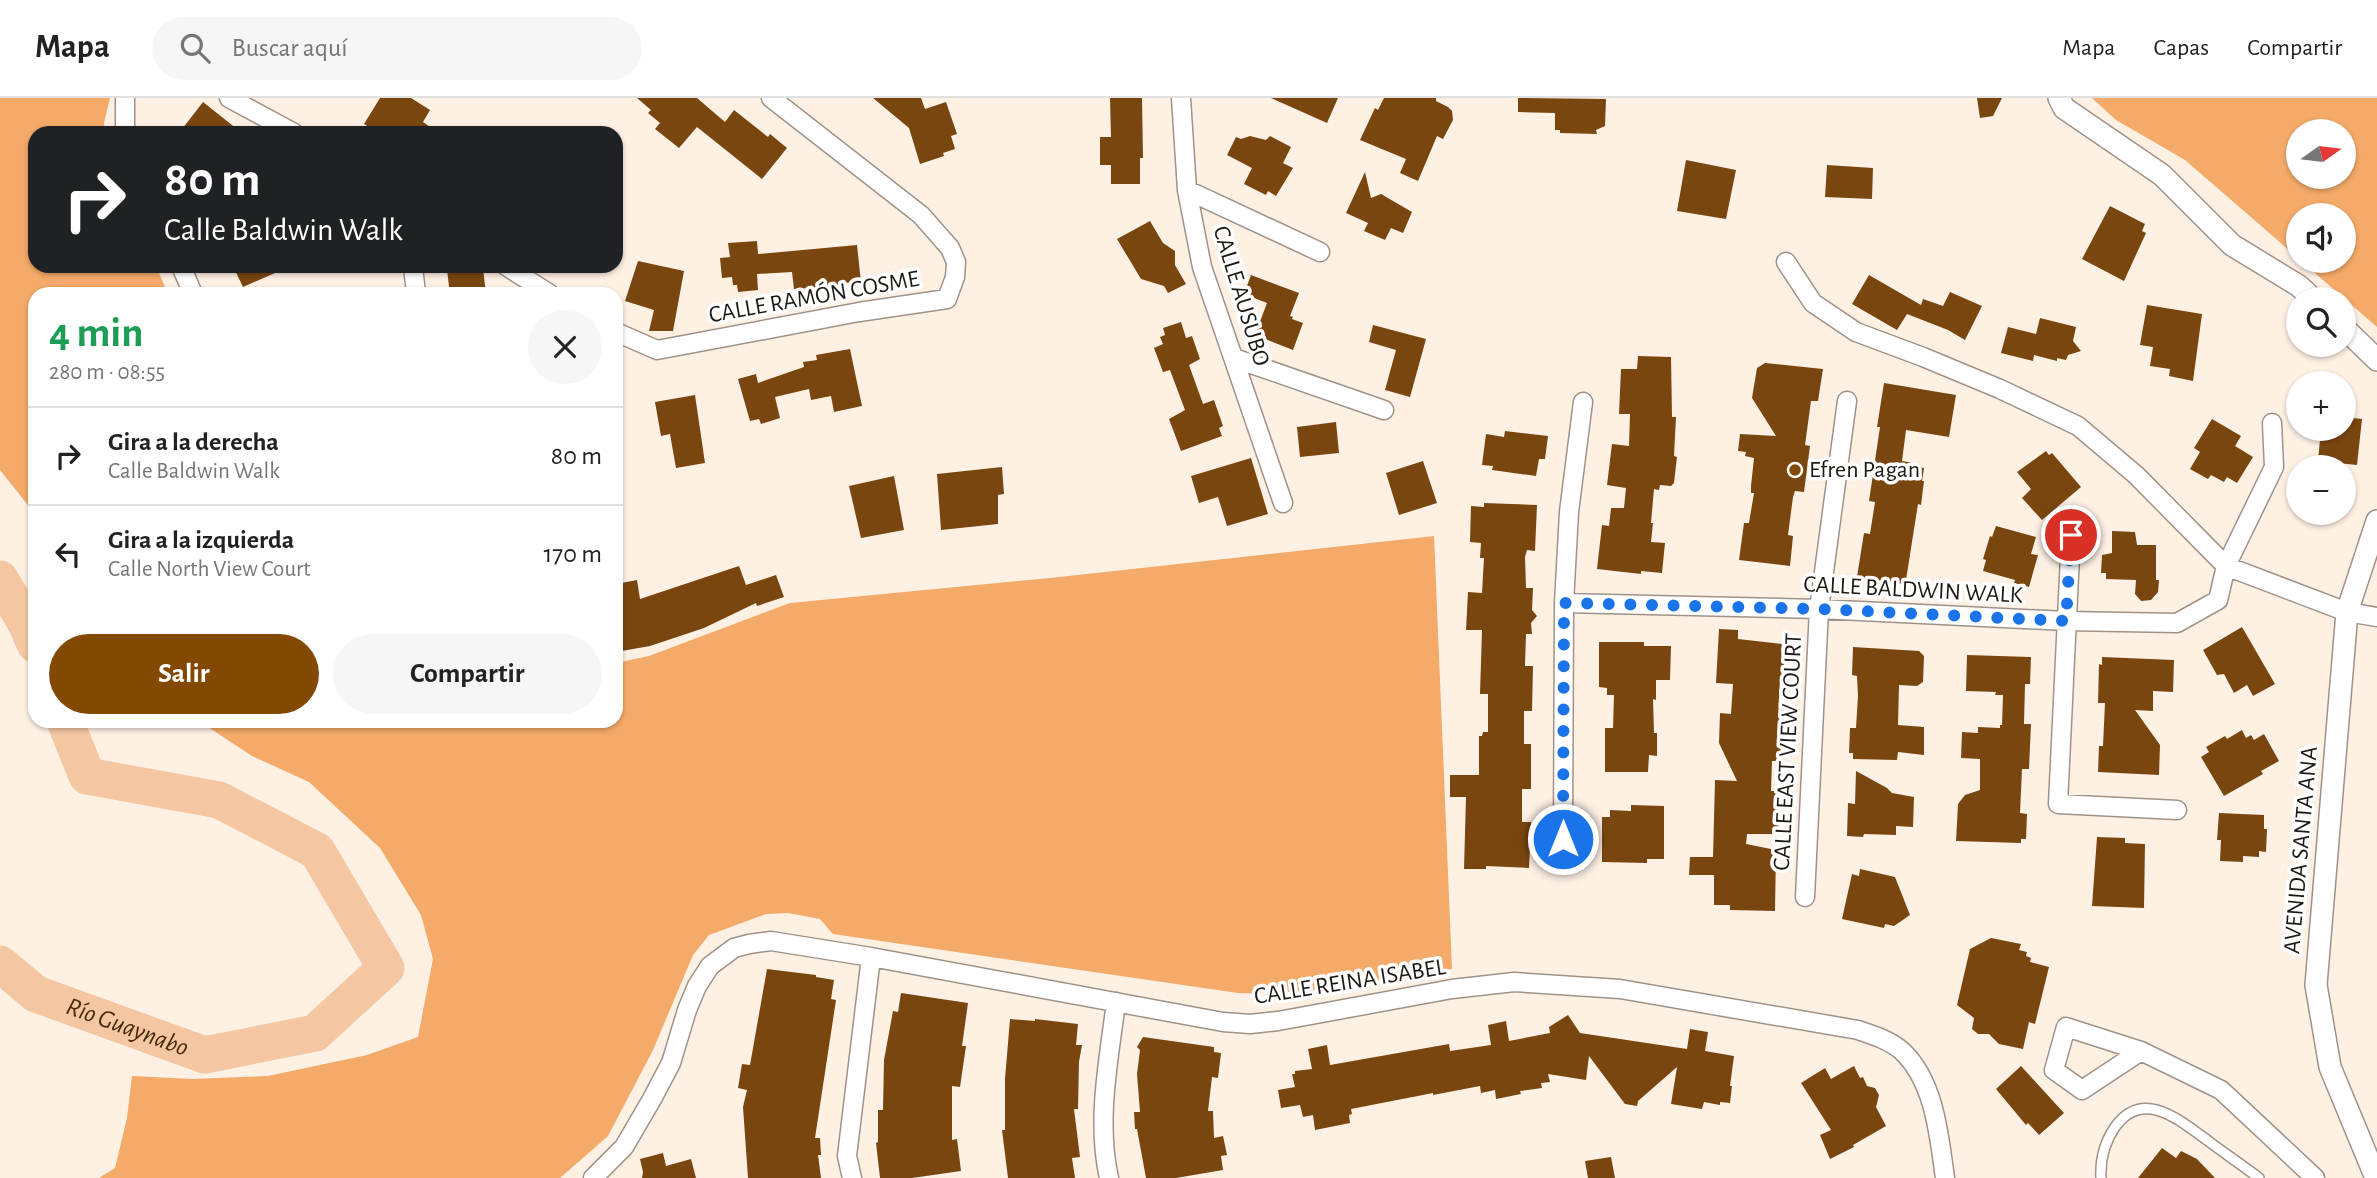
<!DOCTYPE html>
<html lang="es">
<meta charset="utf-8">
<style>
body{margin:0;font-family:"Alegreya Sans",sans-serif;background:#f6f6f6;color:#222;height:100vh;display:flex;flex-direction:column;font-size:26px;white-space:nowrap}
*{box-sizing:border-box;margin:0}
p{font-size:23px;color:#767676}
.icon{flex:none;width:38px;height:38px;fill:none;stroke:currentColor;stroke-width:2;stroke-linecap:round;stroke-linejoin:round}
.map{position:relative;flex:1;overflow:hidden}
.side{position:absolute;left:28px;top:189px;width:595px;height:441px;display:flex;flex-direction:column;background:#fff;border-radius:21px;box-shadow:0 2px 5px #0004}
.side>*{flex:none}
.hud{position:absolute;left:28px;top:28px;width:595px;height:147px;border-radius:21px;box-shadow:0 2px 5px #0004;background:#202124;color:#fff;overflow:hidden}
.needle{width:46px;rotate:76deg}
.tools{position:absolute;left:2286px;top:21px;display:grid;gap:14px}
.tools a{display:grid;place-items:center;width:70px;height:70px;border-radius:50%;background:#fff;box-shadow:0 2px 5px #0004;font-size:35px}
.pin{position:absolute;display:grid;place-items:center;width:60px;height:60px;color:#fff;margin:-30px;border:4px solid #fff;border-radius:50%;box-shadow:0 2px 7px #0007}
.me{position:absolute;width:77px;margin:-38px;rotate:0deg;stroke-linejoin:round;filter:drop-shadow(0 0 5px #0008)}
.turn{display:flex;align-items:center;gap:24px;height:147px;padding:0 21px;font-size:32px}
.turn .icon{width:91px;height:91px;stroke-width:2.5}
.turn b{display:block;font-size:49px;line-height:60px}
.round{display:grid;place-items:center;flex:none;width:74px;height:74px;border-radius:37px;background:#f6f6f6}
.headline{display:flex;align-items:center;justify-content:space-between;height:119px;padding:0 21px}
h1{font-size:42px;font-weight:700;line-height:52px;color:#1e9e55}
.button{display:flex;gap:14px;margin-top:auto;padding:14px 21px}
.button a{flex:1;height:80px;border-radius:42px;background:#844901;color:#fff;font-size:28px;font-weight:700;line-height:80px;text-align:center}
.button a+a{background:#f6f6f6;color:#222}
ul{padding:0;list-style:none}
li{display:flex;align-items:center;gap:21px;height:98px;padding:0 21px;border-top:2px solid #e0e0e0}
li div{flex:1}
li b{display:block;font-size:26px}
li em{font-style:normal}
header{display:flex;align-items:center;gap:42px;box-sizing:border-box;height:98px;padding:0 35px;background:#fff;border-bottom:2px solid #e0e0e0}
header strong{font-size:33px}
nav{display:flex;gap:38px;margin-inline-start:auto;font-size:24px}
.search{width:490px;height:63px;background:#f6f6f6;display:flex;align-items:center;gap:18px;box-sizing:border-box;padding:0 24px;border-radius:38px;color:#767676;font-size:26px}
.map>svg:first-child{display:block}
.forest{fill:#f4aa69;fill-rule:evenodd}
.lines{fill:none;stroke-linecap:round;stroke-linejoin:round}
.river{stroke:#f4c7a2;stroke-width:37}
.building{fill:#7a4610}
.service-casing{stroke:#a09287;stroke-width:12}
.minor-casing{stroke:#a09287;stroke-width:21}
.tertiary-casing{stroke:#a09287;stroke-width:24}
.service{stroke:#fff;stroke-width:9}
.minor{stroke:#fff;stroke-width:18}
.tertiary{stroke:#fff;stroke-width:21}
.route{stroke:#1a73e8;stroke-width:12;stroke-dasharray:0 21.6}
.poi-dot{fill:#844901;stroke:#fff;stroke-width:2.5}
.labels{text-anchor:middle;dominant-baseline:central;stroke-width:7;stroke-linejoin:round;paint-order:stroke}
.street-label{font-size:24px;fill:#1e1915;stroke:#fff}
.poi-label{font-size:24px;fill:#1e1915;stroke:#fff;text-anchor:start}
.water-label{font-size:26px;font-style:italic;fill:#46290c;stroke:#fff}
</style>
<header>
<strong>Mapa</strong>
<div class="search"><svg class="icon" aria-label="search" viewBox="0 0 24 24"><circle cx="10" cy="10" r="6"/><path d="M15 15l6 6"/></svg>Buscar aquí</div>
<nav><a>Mapa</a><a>Capas</a><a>Compartir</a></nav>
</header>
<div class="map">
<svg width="2377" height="1080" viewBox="0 0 2377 1080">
<rect width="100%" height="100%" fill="#fff0e4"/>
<path class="forest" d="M0,0H110L104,25L105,35H35V168H156L168,196H35V416L0,372Z
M2092,0H2377V229L2301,163H2343V117H2298V160L2185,62L2116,22ZM2298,33H2343V79H2298Z
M1434,438L1452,871C1381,883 1311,897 1238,895L833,836L820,821L788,815L766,816L709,837L693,857L653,952L608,1038L560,1080H99L115,1070L127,1020L132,978L192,981L268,978L367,957L418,939L433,861L421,817L380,750L309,684L252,658L199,623H616V565L649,558L790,505L1050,480Z"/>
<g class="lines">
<g class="river">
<path d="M0,481L27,527L35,546"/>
<path id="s1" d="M0,866L36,896L205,957L315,935L386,870L317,753L219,702L87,678L65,623"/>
</g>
</g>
<path class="building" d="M380,0H411L430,12L423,24L439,35H379L364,26Z
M637,0H697L725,24L734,12L768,39L770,36L787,50L762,81L697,29L679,50L655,31L660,25L648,15L651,12Z
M873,0H921L925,11L946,4L957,36L951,38L955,51L943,55L944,58L920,66L909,30Z
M1110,0H1142L1143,60H1140V86H1111V67H1100V39H1111Z
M1271,0H1338L1327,25Z
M1384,0H1436V3L1448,9L1452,13L1453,22L1443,41L1437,38L1418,83L1400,75L1406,61L1360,42L1375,10L1378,12Z
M1518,0L1606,1L1605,28L1596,32L1597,36L1560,35V32H1555V15L1518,14Z
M1977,0H2002L1993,18L1980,20Z
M203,4L242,35H179Z
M1250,38L1266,42L1270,38L1291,49L1283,65L1293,70L1276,98L1268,93L1266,97L1244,86L1252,70L1227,57L1236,39L1241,41Z
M1686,62L1736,72L1726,121L1677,113Z
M1827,67L1873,70L1872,101L1825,99Z
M1365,74L1371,100L1381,96L1412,114L1403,135L1391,130L1385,142L1364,133L1368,125L1346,115Z
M2110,108L2145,126L2142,133L2146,135L2124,183L2082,161Z
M1150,123L1163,145L1175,153V167L1186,186L1168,195L1164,188L1141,181L1117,141Z
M757,143L758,156L857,147L861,184L840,185L841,192L825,193V189L794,191L792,174L757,176L758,192L738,194L737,187H733L732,179L722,180L720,160L730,159L728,145Z
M638,163L684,173L673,233H649L654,212L625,203Z
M233,168H291L243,189Z
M478,169L483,170L486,196H450L447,172Z
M1251,177L1299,195L1290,218L1293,219L1292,221L1303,225L1293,252L1255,237L1267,205L1244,196Z
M1869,177L1921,207L1923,201L1943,208L1950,194L1982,208L1965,242L1948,232L1907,216L1897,232L1852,206Z
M2147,207L2202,216L2193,283L2169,278L2170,271L2150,268L2153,249L2140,247Z
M2040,220L2076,229L2073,243L2081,253L2068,257L2066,262L2057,260V263L2034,257L2033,263L2001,255L2008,229L2036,236Z
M1181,224L1186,240L1192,238L1200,261L1189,267L1203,306L1214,302L1223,328L1219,330L1222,338L1181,353L1169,321L1185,312L1170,272L1163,274L1154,250L1163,246L1160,239L1165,237L1163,230Z
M1373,227L1426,241L1410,299L1385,292L1396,252L1369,244Z
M850,251L862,308L834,314L831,298L811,302L809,291L775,299L780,320L761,326L759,321L750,323L738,281L756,276L758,285L804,269L803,264L817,262L816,257Z
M1638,258L1671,259L1672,319H1676L1674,358L1677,359L1674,385L1671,388L1660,387L1659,392L1654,391L1651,425H1653L1651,444L1665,445L1662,475L1641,473V476L1597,471L1602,427L1609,428L1611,410H1624L1626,390L1607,387L1612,346L1629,348L1630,316H1619L1621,271H1637Z
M1765,265L1823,271L1818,303H1811L1805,347L1810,348L1804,394L1795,393L1793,399L1788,437L1793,438L1790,468L1739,462L1744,425H1749L1754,395H1751V388L1754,360L1745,358L1746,354L1738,353L1740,336L1776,338L1752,300L1757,270Z
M1884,285L1956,297L1949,339L1906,332L1902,363L1919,366V369L1924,370L1922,383H1924L1921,407L1918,406L1906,482H1902V486L1857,479L1864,435L1870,436L1875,404L1869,403L1880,329H1877Z
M695,297L705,365L676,370L670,336L661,338L655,304Z
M2343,319L2362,321L2357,367L2318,363L2321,331H2343Z
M2212,321L2241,338L2235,348L2253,359L2237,385L2227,379L2224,384L2211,377L2208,381L2190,371L2200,354L2194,350Z
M1336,324L1339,355L1300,359L1297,329Z
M1505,333L1548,338L1545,361H1539L1536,378L1492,372L1493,368L1482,367L1486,336L1504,339Z
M2046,353L2049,357L2052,355L2081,389L2042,422L2022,400L2031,391L2017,374Z
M1251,360L1268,416L1227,428L1218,399L1199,405L1191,378Z
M1423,363L1437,405L1399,417L1386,375Z
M1002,369L1004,396L998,397V426L941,432L937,376Z
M894,378L904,432L861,440L849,388Z
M1484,405L1537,407L1535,453L1527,452L1525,459L1526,490H1533L1532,512L1537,518L1531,525L1532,536H1526L1525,568H1533L1532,613H1524V646H1531V691H1522V724H1531L1529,770L1486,768V771H1464L1466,699H1450V677H1479V638H1482L1483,634H1488V596H1480L1482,532H1466L1468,494L1482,495L1484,460H1480L1481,445L1470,444L1471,408L1484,409Z
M1996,428L2036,439L2031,456L2038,457L2029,489L2014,485L2015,482L1983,473L1986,462L1983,461L1990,438L1992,439Z
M2112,433L2135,434L2137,447H2156V482H2159L2158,494L2151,502L2141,503L2135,496L2136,482L2106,481V475H2101L2102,457L2112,455Z
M739,468L746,487L776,477L784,499L757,508L756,505L704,530L650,548L616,554V486L637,482L640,501Z
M2242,529L2275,586L2253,598L2247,587L2234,595L2224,576L2217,577L2203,552Z
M1719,531L1738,532V541L1782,546L1781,553H1785L1783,582L1780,581L1778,618H1782L1780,663H1772L1771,693H1779L1778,736H1747L1746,746L1776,752L1775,813L1730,812V807H1714V777H1689L1690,759H1713L1715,682L1737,683L1719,645L1720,615L1731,616L1733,586L1716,585Z
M1599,544H1644V548H1671L1670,582H1656V602L1653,601L1654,635H1657V658L1649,657L1648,674H1605V630H1613L1614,597H1607V590L1599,589Z
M1853,549L1919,553L1924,558L1923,584L1917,588L1899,587L1898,627L1924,629V657L1898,654L1897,662L1853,661V655H1849L1850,630H1856L1858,598L1857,578L1852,577Z
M1967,557L2031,559L2030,586H2025L2024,626H2031L2029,671H2022L2020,715L2027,716L2026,741H2021V745L1956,743L1958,706L1965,697L1980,692V661L1961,660L1962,634L1978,635V629L2000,630V627H2002L2003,597H1995L1996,594L1966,593Z
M2102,559L2174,562L2173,594L2153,593V613L2135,612L2160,647L2159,677L2098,674L2099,648H2103L2105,605H2098L2099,566L2102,567Z
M2242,632L2246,640L2251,637L2254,642L2264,636L2279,663L2261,673L2263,676L2224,698L2201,659L2209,654L2206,649L2225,638L2227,641Z
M1856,673L1887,690L1892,695L1914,699L1913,729L1896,728V737L1864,736L1863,739L1847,738L1848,705L1855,706Z
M1631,707L1664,708V761H1647V765L1602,764V719H1610V712L1631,713Z
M2219,715L2264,717V731H2267L2266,754L2259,753V759L2243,758V764L2220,763L2221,742H2217Z
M2097,739L2125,740V745L2145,746L2144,810L2092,808Z
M1860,771L1895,779L1910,817L1894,828L1885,826L1884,830L1842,821L1852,776L1859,778Z
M1991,840L2021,846L2019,852L2027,854L2026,858L2031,860L2030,864L2049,869L2035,926L2029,924L2023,951L1999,946L1989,936H1978L1972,931L1974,920L1957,907L1970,851Z
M767,871L816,877V879L834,882L831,901L836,902L815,1040H820L821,1057H818L821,1080H748L743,1009L747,992L738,990L742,966L750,967Z
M901,895L968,905L962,948H966L960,989L952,988V1042L957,1041L961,1073L912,1080H880L876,1045L878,1044V1012H883L884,962L893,913L898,914Z
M1568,917L1580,935L1687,951L1690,931L1708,934L1705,953L1734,958L1730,988H1732L1730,1005L1720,1004V1007L1704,1004L1702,1011L1671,1006L1677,969L1638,1003L1637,1008L1625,1006L1589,958L1586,982L1548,976L1550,984L1541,985L1542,990L1520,993L1521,996L1496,1001L1495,992L1481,995L1480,988L1433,997V995L1351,1011L1352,1016L1349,1017L1350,1025L1315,1032L1313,1017L1303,1019L1300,1007L1281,1010L1278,992L1295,989L1292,976H1295V973L1312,971L1308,951L1327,947L1330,967L1449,946L1450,953L1491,947L1488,927L1506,923L1509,943L1550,935L1549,929Z
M1010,921L1035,923V921L1078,926L1076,947H1082L1079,964L1078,1011H1074L1080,1059L1072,1060L1075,1080H1008L1002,1032H1005V981Z
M1143,939L1214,949V954L1221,955L1218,980L1212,979L1208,1013H1213L1214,1040L1223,1038L1227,1057L1221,1058L1223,1072L1176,1080H1146L1137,1031H1135L1134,1014H1140L1137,976L1140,952L1137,949Z
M1854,968L1860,980L1863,979L1867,988L1875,990L1879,997L1876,1009L1886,1028L1853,1047L1854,1049L1830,1061L1820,1037L1831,1032L1801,985L1825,970L1831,981Z
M2021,968L2064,1015L2039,1037L2028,1025L2026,1027L1996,991Z
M2162,1050L2176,1060L2181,1053L2197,1061L2215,1080H2138Z
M663,1055L666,1068L691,1061L696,1080H642L643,1074L640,1061Z
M1611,1059L1615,1080H1588L1585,1063Z"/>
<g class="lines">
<defs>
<path id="service" d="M2101,1080C2100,1061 2104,1045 2115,1029C2143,990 2179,1022 2207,1042C2224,1055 2242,1067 2259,1080"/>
<path id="minor" d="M229,0L294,35
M1181,0L1187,92L1202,169L1283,405
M125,35V0
M1187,92L1320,154
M1786,164L1813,205L1856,234L1923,259L2000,291L2078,328L2136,377L2226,468L2347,514L2377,519
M181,168L193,196
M413,168L416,196
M506,168L550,196
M616,234L657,252L859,214L947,201L955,179L956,164L950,150L921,117L771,0
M1234,260L1384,312
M2071,437L2058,706L2177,712
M1564,505L1819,511L2066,523L2177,525L2218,502L2226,468L2274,369L2272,325
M1563,742L1564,505L1569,414L1583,304
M1805,799L1819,511L1847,303
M2141,953L2082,992L2054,972L2066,929L2141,953L2221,992L2315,1080
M593,1080L624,1049L652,1001L671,965L687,912L697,888L710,868L734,850L749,846L771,843L871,859L1223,924L1250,926L1278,923L1452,891L1514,884L1620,891L1858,932C1873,937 1889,942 1902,953C1935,984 1939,1038 1945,1080
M852,1080L847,1058L871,859
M1109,1080C1096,1023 1109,961 1116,904"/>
<path id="tertiary" d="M2059,0L2064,10L2162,77L2232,147L2299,188L2313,201
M2343,229L2377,262
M2376,1080L2330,969L2316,887L2347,514L2377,423"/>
</defs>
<use href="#service" class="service-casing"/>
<use href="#minor" class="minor-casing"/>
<use href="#tertiary" class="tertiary-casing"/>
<use href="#service" class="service"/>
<use href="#minor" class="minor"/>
<use href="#tertiary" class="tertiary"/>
</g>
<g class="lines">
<path class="route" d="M1563,741L1564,505L1819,511L2066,523L2071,437"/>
</g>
<circle class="poi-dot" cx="1795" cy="372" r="7"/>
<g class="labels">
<g class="street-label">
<text transform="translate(1241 198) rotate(73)">CALLE AUSUBO</text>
<text transform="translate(814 199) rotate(-10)">CALLE RAMÓN COSME</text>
<text transform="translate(1913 492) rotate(3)">CALLE BALDWIN WALK</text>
<text transform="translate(1788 654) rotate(-87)">CALLE EAST VIEW COURT</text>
<text transform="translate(2301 752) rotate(-85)">AVENIDA SANTA ANA</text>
<text transform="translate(1350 884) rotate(-9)">CALLE REINA ISABEL</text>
</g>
<g class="poi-label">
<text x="1809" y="372">Efren Pagan</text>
</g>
<g class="water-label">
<text stroke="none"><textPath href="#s1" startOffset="144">Río Guaynabo</textPath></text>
</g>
</g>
</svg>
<div class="tools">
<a><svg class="needle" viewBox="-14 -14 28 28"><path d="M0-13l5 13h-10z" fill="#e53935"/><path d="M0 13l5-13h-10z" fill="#767676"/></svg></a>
<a><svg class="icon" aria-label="sound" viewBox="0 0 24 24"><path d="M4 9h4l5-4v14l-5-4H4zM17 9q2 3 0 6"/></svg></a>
<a><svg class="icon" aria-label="search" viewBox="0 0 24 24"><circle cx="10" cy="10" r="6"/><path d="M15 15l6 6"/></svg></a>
<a>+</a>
<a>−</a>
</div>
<div class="pin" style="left:2071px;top:437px;background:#d93025"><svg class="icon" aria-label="arrive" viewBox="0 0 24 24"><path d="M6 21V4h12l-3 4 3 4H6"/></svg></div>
<svg class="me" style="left:1563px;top:741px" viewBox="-20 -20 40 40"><circle r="17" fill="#1a73e8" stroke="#fff" stroke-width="3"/><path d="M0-11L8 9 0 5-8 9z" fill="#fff"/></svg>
<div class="hud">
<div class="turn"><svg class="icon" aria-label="right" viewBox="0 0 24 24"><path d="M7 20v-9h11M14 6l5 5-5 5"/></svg><div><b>80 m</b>Calle Baldwin Walk</div></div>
</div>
<section class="side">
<div class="headline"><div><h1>4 min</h1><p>280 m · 08:55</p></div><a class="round"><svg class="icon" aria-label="close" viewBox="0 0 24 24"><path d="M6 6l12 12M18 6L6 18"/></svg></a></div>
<ul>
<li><svg class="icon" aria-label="right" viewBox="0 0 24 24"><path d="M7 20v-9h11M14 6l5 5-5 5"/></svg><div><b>Gira a la derecha</b><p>Calle Baldwin Walk</p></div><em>80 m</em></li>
<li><svg class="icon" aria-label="left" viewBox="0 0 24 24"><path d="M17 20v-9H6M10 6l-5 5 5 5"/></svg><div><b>Gira a la izquierda</b><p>Calle North View Court</p></div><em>170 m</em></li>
</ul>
<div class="button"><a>Salir</a><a>Compartir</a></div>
</section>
</div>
